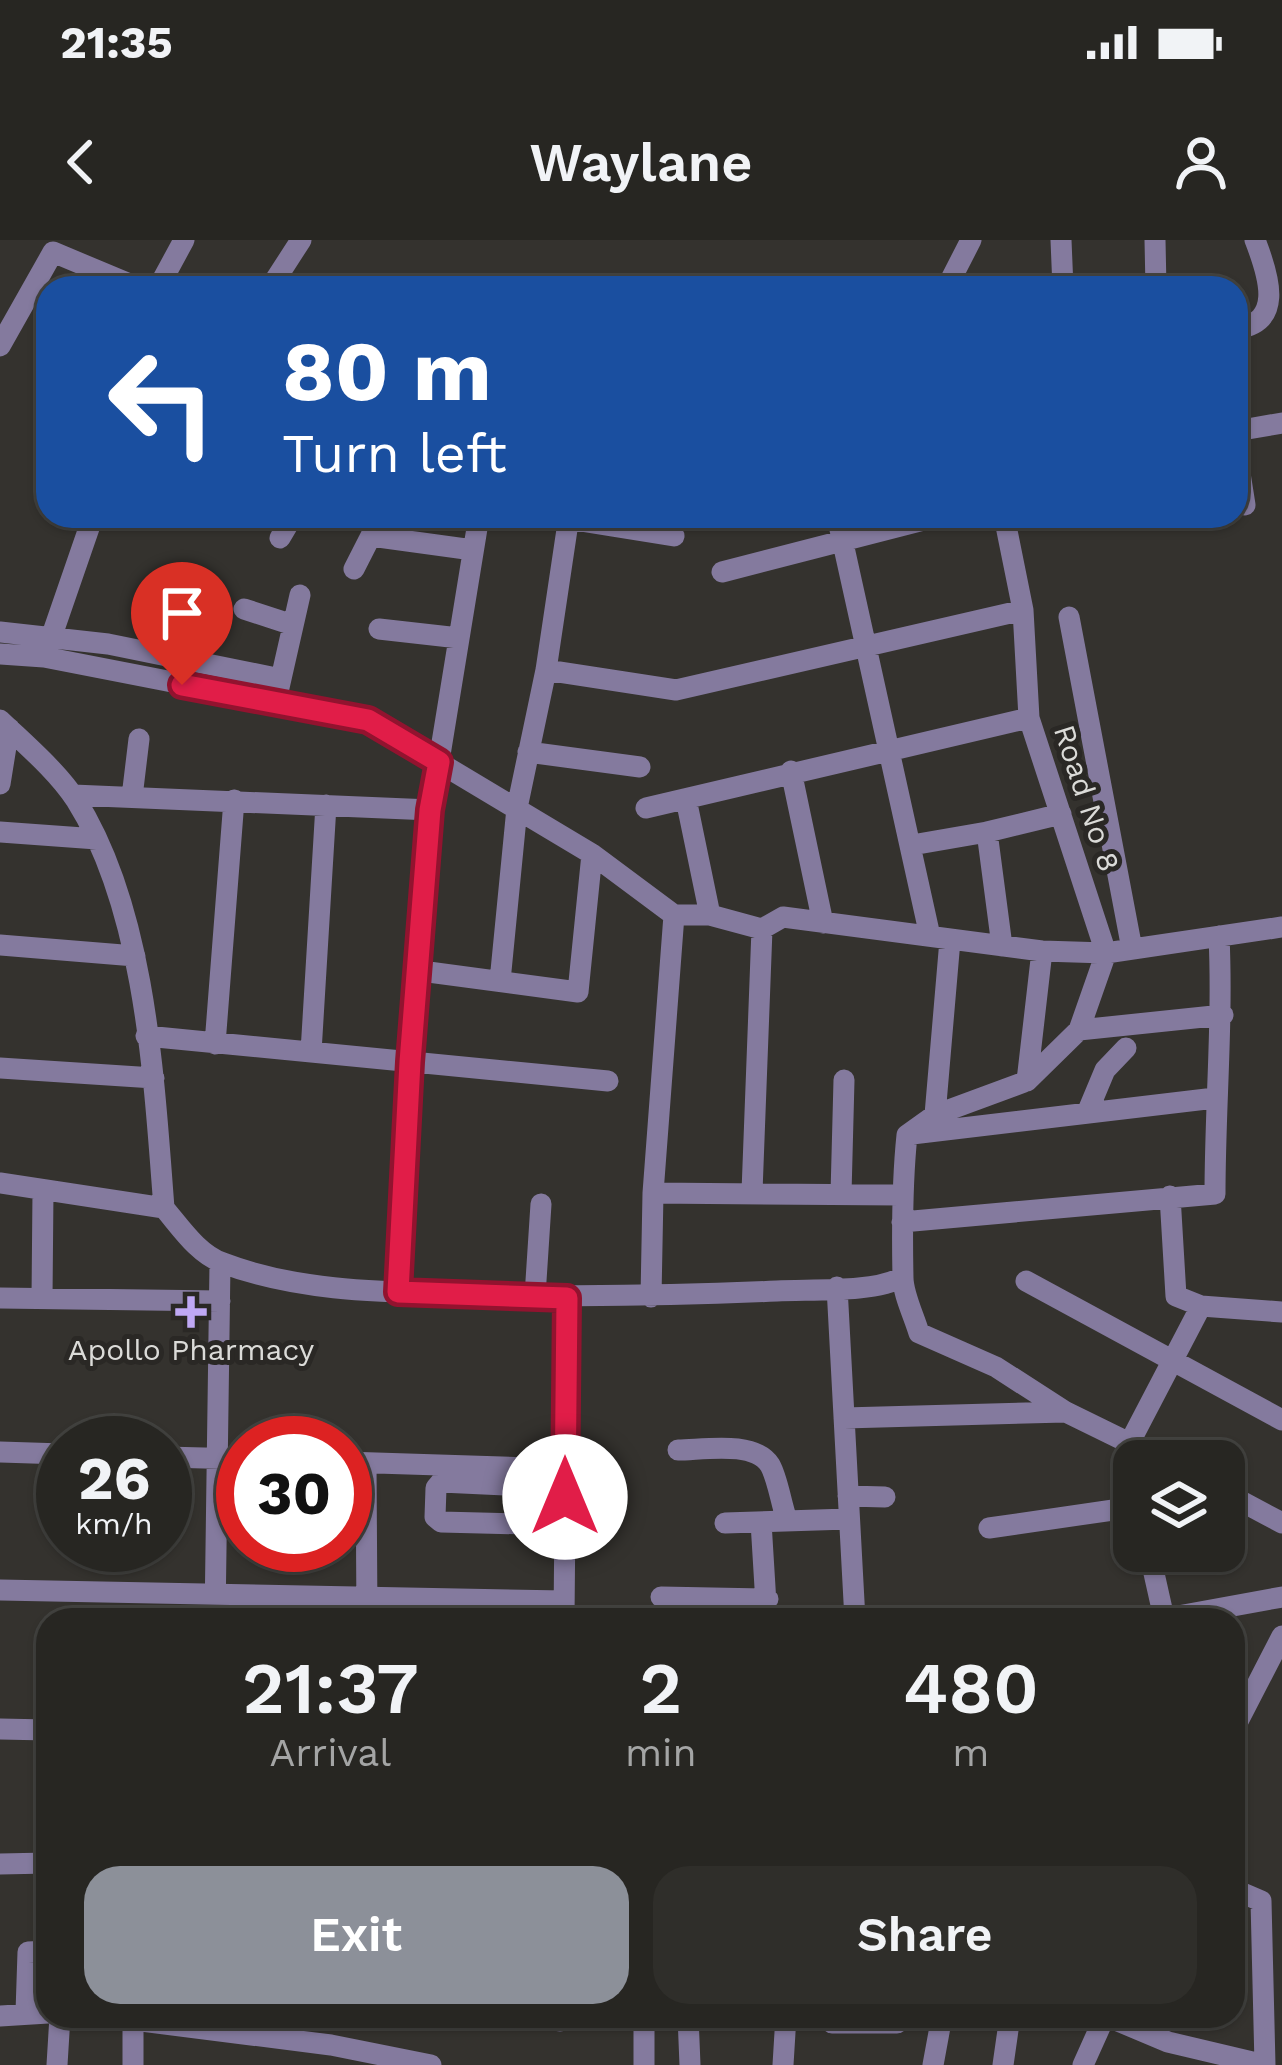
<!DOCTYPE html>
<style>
body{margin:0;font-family:"Work Sans",sans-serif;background:#2f2e2a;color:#f1f3f6;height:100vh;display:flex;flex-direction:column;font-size:45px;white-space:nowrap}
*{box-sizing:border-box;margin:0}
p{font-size:39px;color:#a4a5a5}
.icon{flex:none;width:66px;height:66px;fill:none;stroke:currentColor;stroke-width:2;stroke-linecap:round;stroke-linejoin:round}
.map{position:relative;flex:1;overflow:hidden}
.panel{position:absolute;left:36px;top:1368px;width:1209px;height:420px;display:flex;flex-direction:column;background:#272622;border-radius:36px;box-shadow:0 3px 9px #0004,0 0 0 3px #434340}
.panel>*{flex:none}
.top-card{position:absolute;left:36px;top:36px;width:1212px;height:252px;border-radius:36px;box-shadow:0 3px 9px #0004,0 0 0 3px #434340;background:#1a4fa0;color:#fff;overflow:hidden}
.buttons{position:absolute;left:1113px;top:1200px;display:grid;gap:24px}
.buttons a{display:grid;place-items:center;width:132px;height:132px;border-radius:24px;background:#272622;box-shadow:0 3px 9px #0004,0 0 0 3px #434340;font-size:60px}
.speed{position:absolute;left:36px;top:1176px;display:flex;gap:24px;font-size:60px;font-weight:700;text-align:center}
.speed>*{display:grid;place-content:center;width:156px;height:156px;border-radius:50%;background:#272622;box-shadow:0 3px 9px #0004,0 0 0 3px #434340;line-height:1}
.speed small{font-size:30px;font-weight:400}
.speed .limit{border:18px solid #d22;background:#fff;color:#111}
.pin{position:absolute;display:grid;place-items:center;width:102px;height:102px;color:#fff;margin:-123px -51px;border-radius:50% 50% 50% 0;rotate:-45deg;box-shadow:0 0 12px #0007}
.pin .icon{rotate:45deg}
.me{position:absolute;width:132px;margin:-66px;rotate:0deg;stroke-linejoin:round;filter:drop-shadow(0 0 9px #0008)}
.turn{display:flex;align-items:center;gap:42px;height:252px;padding:0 48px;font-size:54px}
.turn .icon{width:156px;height:156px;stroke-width:2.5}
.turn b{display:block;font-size:84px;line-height:102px}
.eta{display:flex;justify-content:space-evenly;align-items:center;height:204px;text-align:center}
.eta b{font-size:72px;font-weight:600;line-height:84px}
.action{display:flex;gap:24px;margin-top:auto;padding:24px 48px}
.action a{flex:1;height:138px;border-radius:36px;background:#8c9099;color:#fff;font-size:48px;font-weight:600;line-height:138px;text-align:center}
.action a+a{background:#2f2e2a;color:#f1f3f6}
.status{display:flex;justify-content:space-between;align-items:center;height:84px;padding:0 60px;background:#272622;direction:ltr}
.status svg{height:33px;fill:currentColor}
header{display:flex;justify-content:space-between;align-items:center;height:156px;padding:0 48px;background:#272622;font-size:54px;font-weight:600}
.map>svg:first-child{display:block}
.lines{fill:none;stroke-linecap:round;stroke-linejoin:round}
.minor{stroke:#847a9e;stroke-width:21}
.route-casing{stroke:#92132f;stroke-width:30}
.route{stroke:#e11d48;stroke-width:21}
.poi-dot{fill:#bfa8f4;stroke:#2a2825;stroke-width:4.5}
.labels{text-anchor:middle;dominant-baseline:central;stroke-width:10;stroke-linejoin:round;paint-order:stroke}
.street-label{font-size:30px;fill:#dbdbd8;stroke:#2a2825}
.poi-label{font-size:30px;fill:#dbdbd8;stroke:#2a2825}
</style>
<div class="status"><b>21:35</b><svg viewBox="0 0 49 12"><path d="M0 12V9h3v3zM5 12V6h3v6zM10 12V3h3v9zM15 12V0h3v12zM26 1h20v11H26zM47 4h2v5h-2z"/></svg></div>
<header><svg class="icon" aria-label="back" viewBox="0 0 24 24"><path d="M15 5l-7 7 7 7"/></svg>Waylane<svg class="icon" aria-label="person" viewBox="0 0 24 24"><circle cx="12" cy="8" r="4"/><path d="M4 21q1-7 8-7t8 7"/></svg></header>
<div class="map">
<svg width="1282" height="1825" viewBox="0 0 1282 1825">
<rect width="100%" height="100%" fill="#34322e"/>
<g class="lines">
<path class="minor" d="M1061,0L1063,48
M1155,0L1156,48
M949,43L971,0
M158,48L184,0
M270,48L301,0
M1236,89C1282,82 1271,41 1255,0
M0,106L53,12L139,48
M1236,191L1282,183
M1236,208L1245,265
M837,276L930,696
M1004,276L1023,370L1029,478L1106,713
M568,279L674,296
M371,296L473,310
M280,298L293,276
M354,329L381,276
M722,332L939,276
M244,369L293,385
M1069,377L1132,709
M379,389L459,398
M0,392L108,404L281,439
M51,398L89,288
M0,414L44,417L368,480L592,614L674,675H710L762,689L783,677L1042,711L1106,713L1282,687
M546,430L676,450L1023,370
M278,452L300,355
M0,480C25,504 57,531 76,560C146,671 154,840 164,968
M528,512L640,527
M791,531L823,683
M0,544L9,488
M73,555L431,570
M132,557L139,499
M686,559L710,675
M646,568L1029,478
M0,592L97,599
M987,592L1061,574
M912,605L987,592L1002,706
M0,705L135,716
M1106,713L1079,790L1027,841L935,875L907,895C902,943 902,991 903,1038C903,1054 914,1076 919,1093L996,1127L1066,1172L1166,1221
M421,731L578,752L592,614
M500,741L517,568L546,430L569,276
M1079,790L1223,775
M146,796L608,841
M215,804L234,560
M311,812L326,565
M0,828L154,838
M1027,841L1042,711
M1087,873L1105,830L1126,808
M935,875L950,700
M912,894L1215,858
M0,943L164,968C181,988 198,1014 223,1023C296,1051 381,1052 458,1054C565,1057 670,1056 777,1051C809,1049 876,1053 902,1037
M752,952L762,689
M653,953L901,955
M841,954L844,840
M1170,956L1176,1056L1201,1066L1282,1072
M902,982L1215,954C1215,868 1223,783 1219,696
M1026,1041L1282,1180
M837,1047L855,1380
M397,1052L431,570L479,276
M535,1056L541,964
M651,1057L653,953L674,675
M0,1058L220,1061
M42,1059L43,951
M844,1178L1065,1172
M678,1210C702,1210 754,1200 770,1225C778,1239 781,1264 787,1280
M0,1212L63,1214
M165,1217L243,1219
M345,1222L565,1229
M366,1223L367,1380
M1134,1233L1130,1202L1201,1066
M1224,1252L1282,1283
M848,1256L885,1257
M551,1276L552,1252L548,1247L441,1242L436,1248L435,1277L441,1282L565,1285
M761,1282L767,1380
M725,1283L848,1279
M989,1288L1134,1267
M1149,1311L1164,1378
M0,1350L564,1361
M661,1357L768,1359
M215,1380L220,1023
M564,1380L567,1057
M1156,1380L1282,1357
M0,1489L48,1490
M1233,1491L1282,1396
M0,1624L48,1623
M1233,1649L1261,1661L1265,1825
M26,1772L28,1712L48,1711
M0,1776L48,1773
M101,1776L331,1805L431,1825
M688,1776L690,1825
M1106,1776L1168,1802L1265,1825
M560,1781V1776
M832,1783H897L898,1776
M57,1825L60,1776
M133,1825V1778
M644,1825V1776
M783,1825L786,1776
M933,1825L942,1776
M1003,1825L1010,1776
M1083,1825L1105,1776"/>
</g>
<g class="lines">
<defs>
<path id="route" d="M182,445L368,480L439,522L430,570L410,822L398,1052L567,1058L565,1257"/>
</defs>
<use href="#route" class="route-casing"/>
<use href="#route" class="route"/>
</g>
<path class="poi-dot" d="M185 1054h12v12h12v12h-12v12h-12v-12h-12v-12h12z"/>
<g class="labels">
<g class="street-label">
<text transform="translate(1087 558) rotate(72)">Road No 8</text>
</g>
<g class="poi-label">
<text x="191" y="1109">Apollo Pharmacy</text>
</g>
</g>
</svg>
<div class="buttons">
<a><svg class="icon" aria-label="layers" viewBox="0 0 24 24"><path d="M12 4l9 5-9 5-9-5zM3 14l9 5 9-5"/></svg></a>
</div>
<div class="speed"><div>26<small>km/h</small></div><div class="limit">30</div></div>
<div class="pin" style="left:182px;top:445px;background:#d93025"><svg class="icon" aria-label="arrive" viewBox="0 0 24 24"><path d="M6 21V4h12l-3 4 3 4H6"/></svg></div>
<svg class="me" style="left:565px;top:1257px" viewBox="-20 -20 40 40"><circle r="19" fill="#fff"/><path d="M0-13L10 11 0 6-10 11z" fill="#e11d48"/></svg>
<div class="top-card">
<div class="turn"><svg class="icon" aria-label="left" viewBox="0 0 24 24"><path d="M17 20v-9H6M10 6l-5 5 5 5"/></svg><div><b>80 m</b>Turn left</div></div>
</div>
<section class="panel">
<div class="eta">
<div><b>21:37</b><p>Arrival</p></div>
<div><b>2</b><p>min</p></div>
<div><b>480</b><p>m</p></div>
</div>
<div class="action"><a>Exit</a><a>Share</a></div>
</section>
</div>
